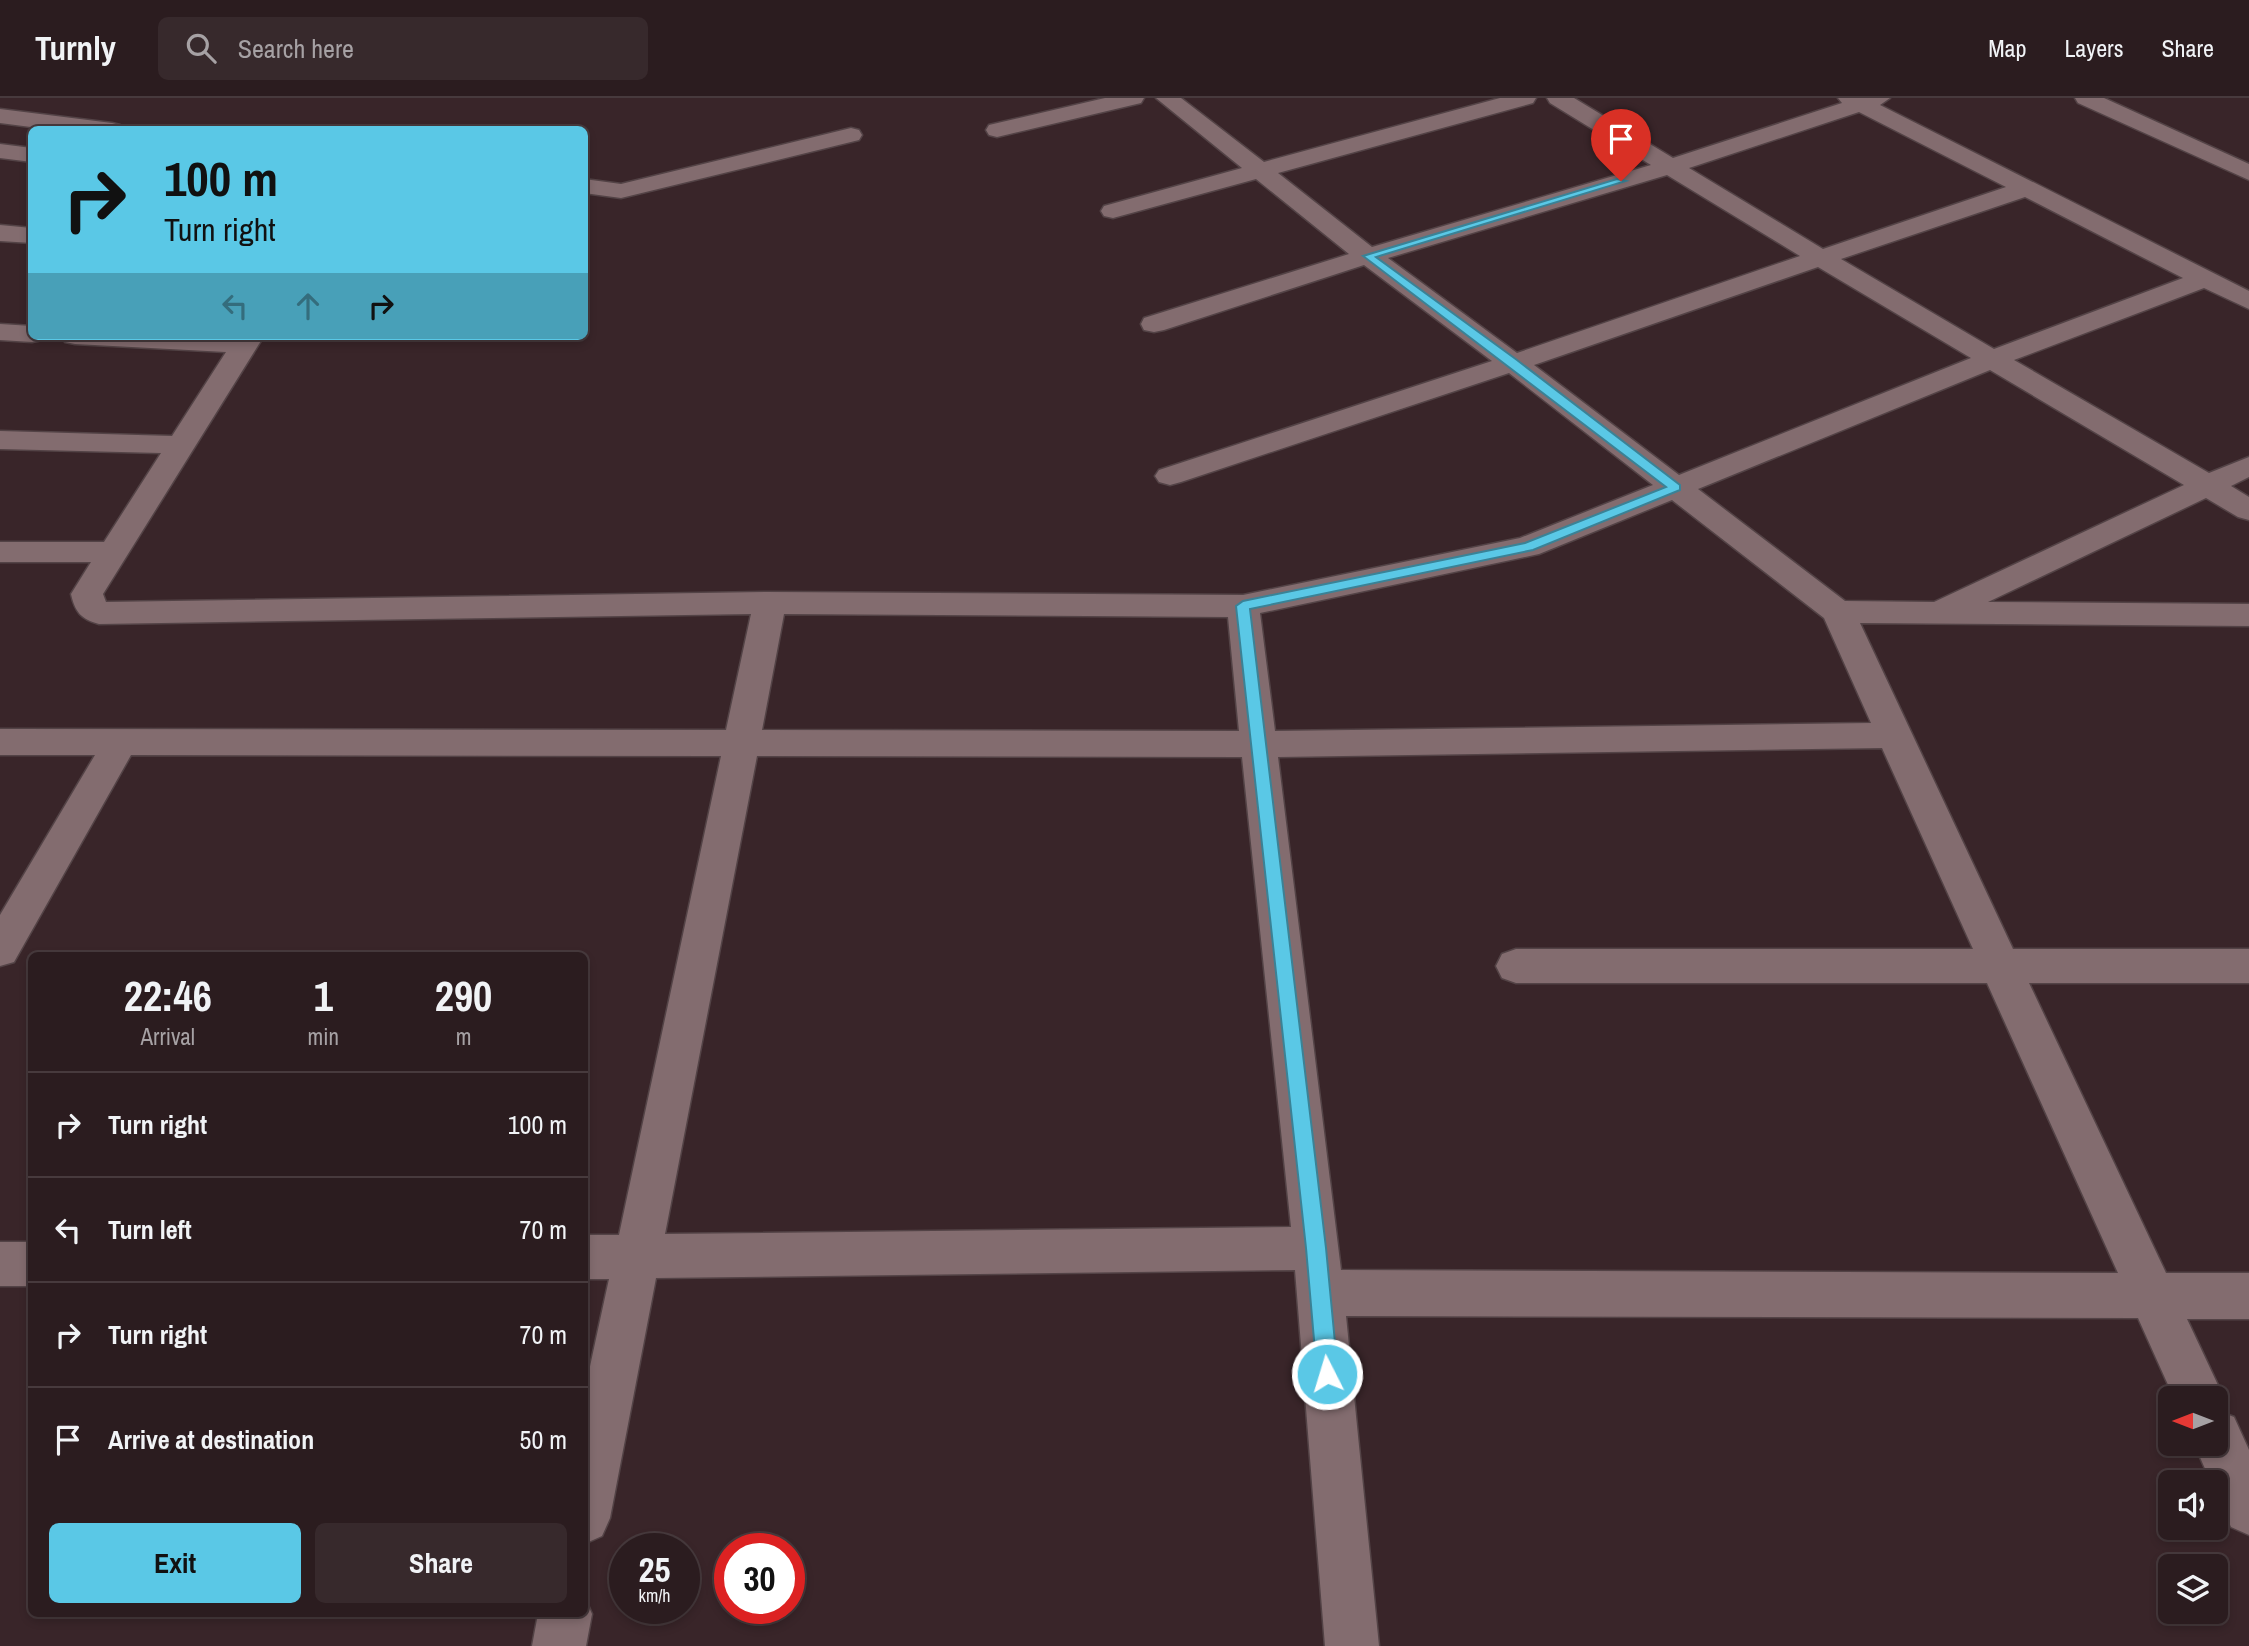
<!DOCTYPE html>
<style>
body{margin:0;font-family:"Archivo Narrow",sans-serif;background:#37292c;color:#f1f3f6;height:100vh;display:flex;flex-direction:column;font-size:26px;white-space:nowrap}
*{box-sizing:border-box;margin:0}
p{font-size:23px;color:#a6a1a4}
.icon{flex:none;width:38px;height:38px;fill:none;stroke:currentColor;stroke-width:2;stroke-linecap:round;stroke-linejoin:round}
.map{position:relative;flex:1;overflow:hidden}
.drawer{position:absolute;left:28px;top:854px;width:560px;height:665px;display:flex;flex-direction:column;background:#2b1c1f;border-radius:10px;box-shadow:0 4px 10px #0003,0 0 0 2px #473a3d}
.drawer>*{flex:none}
.guide{position:absolute;left:28px;top:28px;width:560px;height:214px;border-radius:10px;box-shadow:0 4px 10px #0003,0 0 0 2px #473a3d;background:#5ac8e6;color:#111;overflow:hidden}
.needle{width:46px;rotate:270deg}
.fabs{position:absolute;left:2158px;top:1288px;display:grid;gap:14px}
.fabs a{display:grid;place-items:center;width:70px;height:70px;border-radius:10px;background:#2b1c1f;box-shadow:0 4px 10px #0003,0 0 0 2px #473a3d;font-size:35px}
.speed{position:absolute;left:609px;top:1435px;display:flex;gap:14px;font-size:35px;font-weight:700;text-align:center}
.speed>*{display:grid;place-content:center;width:91px;height:91px;border-radius:50%;background:#2b1c1f;box-shadow:0 4px 10px #0003,0 0 0 2px #473a3d;line-height:1}
.speed small{font-size:18px;font-weight:400}
.speed .limit{border:10px solid #d22;background:#fff;color:#111}
.pin{position:absolute;display:grid;place-items:center;width:60px;height:60px;color:#fff;margin:-72px -30px;border-radius:50% 50% 50% 0;rotate:-45deg;box-shadow:0 0 7px #0007}
.pin .icon{rotate:45deg}
.me{position:absolute;width:77px;margin:-38px;rotate:355deg;stroke-linejoin:round;filter:drop-shadow(0 0 5px #0008)}
.turn{display:flex;align-items:center;gap:24px;height:147px;padding:0 21px;font-size:32px}
.turn .icon{width:91px;height:91px;stroke-width:2.5}
.turn b{display:block;font-size:49px;line-height:60px}
.lanes{display:flex;align-items:center;height:66px;padding:0 21px;background:#0003;justify-content:center;gap:35px;direction:ltr}
.lanes .off{opacity:.35}
.eta{display:flex;justify-content:space-evenly;align-items:center;height:119px;text-align:center}
.eta b{font-size:42px;font-weight:700;line-height:49px}
.action{display:flex;gap:14px;margin-top:auto;padding:14px 21px}
.action a{flex:1;height:80px;border-radius:10px;background:#5ac8e6;color:#111;font-size:28px;font-weight:700;line-height:80px;text-align:center}
.action a+a{background:#37292c;color:#f1f3f6}
ul{padding:0;list-style:none}
li{display:flex;align-items:center;gap:21px;height:105px;padding:0 21px;border-top:2px solid #473a3d}
li div{flex:1}
li b{display:block;font-size:26px}
li em{font-style:normal}
header{display:flex;align-items:center;gap:42px;box-sizing:border-box;height:98px;padding:0 35px;background:#2b1c1f;border-bottom:2px solid #473a3d}
header strong{font-size:33px}
nav{display:flex;gap:38px;margin-inline-start:auto;font-size:24px}
.search{width:490px;height:63px;background:#37292c;display:flex;align-items:center;gap:18px;box-sizing:border-box;padding:0 24px;border-radius:10px;color:#a6a1a4;font-size:26px}
.map>svg:first-child{display:block}
.lines{fill:none;stroke-linecap:round;stroke-linejoin:round}
.street-casing{stroke:#534346;stroke-width:3}
.street{fill:#836c6f;fill-rule:evenodd}
.route{fill:#5ac8e6;stroke:#3a8296;stroke-width:2}
</style>
<header>
<strong>Turnly</strong>
<div class="search"><svg class="icon" aria-label="search" viewBox="0 0 24 24"><circle cx="10" cy="10" r="6"/><path d="M15 15l6 6"/></svg>Search here</div>
<nav><a>Map</a><a>Layers</a><a>Share</a></nav>
</header>
<div class="map">
<svg width="2249" height="1548" viewBox="0 0 2249 1548">
<rect width="100%" height="100%" fill="#392529"/>
<g class="lines">
<defs>
<path id="street" d="M1105,0H1144L1141,5L997,39L989,37L986,32L989,27Z
M1156,0H1181L1264,64L1500,0H1536L1533,5L1278,75L1372,149L1651,67L1550,5L1547,0H1574L1673,60L1842,5L1838,0H1890L1880,7L2249,193V211L2204,190L2014,262L2209,375L2249,359V379L2231,388L2249,399V422L2238,419L2206,400L1988,504L2249,506V528L1860,525L2013,851H2249V885H2029L2166,1175H2249V1221H2187L2224,1300L2218,1313L2234,1319L2249,1352V1437L2231,1429L2216,1395V1384H2211L2194,1346H2216V1300H2174L2138,1220L1346,1218L1379,1548H1325L1295,1172L656,1180L610,1420L602,1438L584,1446V1296L609,1181H584V1137H619L721,658L131,657L14,864L0,868V817L95,657H0V631L726,632L751,516L99,526C81,521 75,514 71,496L91,464H0V444H104L161,355L0,351V333L172,338L226,254L75,246L65,244L61,238H264L103,496L106,504L770,494L1243,497L1520,440L1653,387L1509,275L1181,384L1170,387L1159,384L1155,378L1159,372L1492,263L1364,167L1164,232L1154,234L1144,232L1141,226L1144,220L1349,156L1256,81L1113,120L1104,118L1101,113L1104,108L1242,70ZM1859,14L2006,89L1823,151L1689,70ZM1667,77L1800,158L1517,255L1388,160ZM2025,99L2183,180L1994,251L1841,161ZM1818,169L1971,260L1679,377L1534,267ZM1990,272L2184,387L1934,504L1845,503L1698,391ZM1672,402L1824,520L1871,625L1275,633L1260,515L1539,456ZM784,516L1228,519L1239,633L762,632ZM1882,650L1973,851H1516L1502,856L1496,868L1502,880L1516,885H1987L2118,1175L1341,1172L1278,659ZM757,658L1242,659L1291,1129L665,1136Z
M2075,0H2104L2249,66V82L2078,5Z
M0,11L112,25L120,27L123,32H54L0,25Z
M851,30L859,32L862,37L859,42L621,100L584,95V81L621,86Z
M0,46L32,50V64L0,60Z
M0,127L32,130V145L0,143Z
M0,226L32,228V238H44L42,242L32,244L0,242Z
M0,1144H32V1188H0Z
M584,1498L592,1516L586,1548H532L538,1516H584Z"/>
</defs>
<use href="#street" class="street-casing"/>
<use href="#street" class="street"/>
</g>
<path class="route" d="M1617,81L1626,83L1376,159L1517,262L1680,387V392L1533,452L1250,511L1326,1150L1338,1276L1335,1284L1327,1287L1320,1284L1317,1276L1306,1150L1236,508L1243,503L1525,445L1666,389L1363,158Z"/>
</svg>
<div class="fabs">
<a><svg class="needle" viewBox="-14 -14 28 28"><path d="M0-13l5 13h-10z" fill="#e53935"/><path d="M0 13l5-13h-10z" fill="#a6a1a4"/></svg></a>
<a><svg class="icon" aria-label="sound" viewBox="0 0 24 24"><path d="M4 9h4l5-4v14l-5-4H4zM17 9q2 3 0 6"/></svg></a>
<a><svg class="icon" aria-label="layers" viewBox="0 0 24 24"><path d="M12 4l9 5-9 5-9-5zM3 14l9 5 9-5"/></svg></a>
</div>
<div class="speed"><div>25<small>km/h</small></div><div class="limit">30</div></div>
<div class="pin" style="left:1621px;top:83px;background:#d93025"><svg class="icon" aria-label="arrive" viewBox="0 0 24 24"><path d="M6 21V4h12l-3 4 3 4H6"/></svg></div>
<svg class="me" style="left:1327px;top:1276px" viewBox="-20 -20 40 40"><circle r="17" fill="#5ac8e6" stroke="#fff" stroke-width="3"/><path d="M0-11L8 9 0 5-8 9z" fill="#fff"/></svg>
<div class="guide">
<div class="turn"><svg class="icon" aria-label="right" viewBox="0 0 24 24"><path d="M7 20v-9h11M14 6l5 5-5 5"/></svg><div><b>100 m</b>Turn right</div></div>
<div class="lanes"><svg class="icon off" aria-label="left" viewBox="0 0 24 24"><path d="M17 20v-9H6M10 6l-5 5 5 5"/></svg><svg class="icon off" aria-label="ahead" viewBox="0 0 24 24"><path d="M12 20V5M6 11l6-6 6 6"/></svg><svg class="icon" aria-label="right" viewBox="0 0 24 24"><path d="M7 20v-9h11M14 6l5 5-5 5"/></svg></div>
</div>
<section class="drawer">
<div class="eta">
<div><b>22:46</b><p>Arrival</p></div>
<div><b>1</b><p>min</p></div>
<div><b>290</b><p>m</p></div>
</div>
<ul>
<li><svg class="icon" aria-label="right" viewBox="0 0 24 24"><path d="M7 20v-9h11M14 6l5 5-5 5"/></svg><div><b>Turn right</b></div><em>100 m</em></li>
<li><svg class="icon" aria-label="left" viewBox="0 0 24 24"><path d="M17 20v-9H6M10 6l-5 5 5 5"/></svg><div><b>Turn left</b></div><em>70 m</em></li>
<li><svg class="icon" aria-label="right" viewBox="0 0 24 24"><path d="M7 20v-9h11M14 6l5 5-5 5"/></svg><div><b>Turn right</b></div><em>70 m</em></li>
<li><svg class="icon" aria-label="arrive" viewBox="0 0 24 24"><path d="M6 21V4h12l-3 4 3 4H6"/></svg><div><b>Arrive at destination</b></div><em>50 m</em></li>
</ul>
<div class="action"><a>Exit</a><a>Share</a></div>
</section>
</div>
